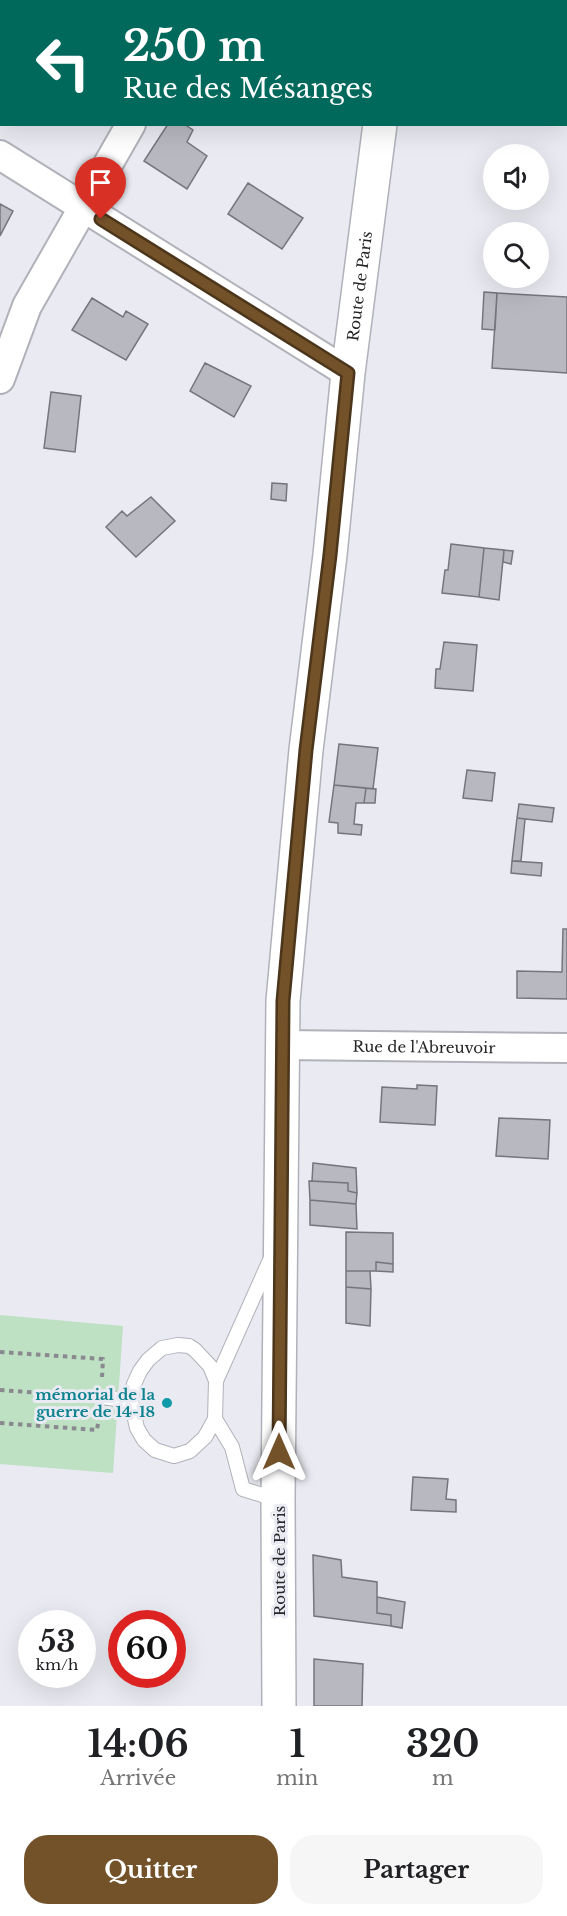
<!DOCTYPE html>
<html lang="fr">
<meta charset="utf-8">
<style>
body{margin:0;font-family:"Libre Baskerville",serif;background:#f6f6f6;color:#202124;height:100vh;display:flex;flex-direction:column;font-size:22px;white-space:nowrap}
*{box-sizing:border-box;margin:0}
p{font-size:20px;color:#757577}
.icon{flex:none;width:33px;height:33px;fill:none;stroke:currentColor;stroke-width:2;stroke-linecap:round;stroke-linejoin:round}
.map{position:relative;height:1706px;overflow:hidden}
.drawer{display:flex;flex-direction:column;background:#fff;flex:1}
.drawer>*{flex:none}
.guide{position:absolute;left:0px;top:0px;width:567px;height:126px;box-shadow:0 6px 24px #0002;background:#00695c;color:#fff;overflow:hidden}
.controls{position:absolute;left:483px;top:144px;display:grid;gap:12px}
.controls a{display:grid;place-items:center;width:66px;height:66px;border-radius:50%;background:#fff;box-shadow:0 6px 24px #0002;font-size:30px}
.speed{position:absolute;left:18px;top:1610px;display:flex;gap:12px;font-size:30px;font-weight:700;text-align:center}
.speed>*{display:grid;place-content:center;width:78px;height:78px;border-radius:50%;background:#fff;box-shadow:0 6px 24px #0002;line-height:1}
.speed small{font-size:15px;font-weight:400}
.speed .limit{border:9px solid #d22;background:#fff;color:#111}
.pin{position:absolute;display:grid;place-items:center;width:51px;height:51px;color:#fff;margin:-62px -26px;border-radius:50% 50% 50% 0;rotate:-45deg;box-shadow:0 0 6px #0007}
.pin .icon{rotate:45deg}
.me{position:absolute;width:66px;margin:-33px;rotate:0deg;stroke-linejoin:round;filter:drop-shadow(0 0 4px #0008)}
.turn{display:flex;align-items:center;gap:21px;height:126px;padding:0 24px;font-size:27px}
.turn .icon{width:78px;height:78px;stroke-width:2.5}
.turn b{display:block;font-size:42px;line-height:51px}
.eta{display:flex;justify-content:space-evenly;align-items:center;height:102px;text-align:center}
.eta b{font-size:36px;font-weight:700;line-height:42px}
.action{display:flex;gap:12px;margin-top:auto;padding:12px 24px}
.action a{flex:1;height:69px;border-radius:24px;background:#735129;color:#fff;font-size:24px;font-weight:700;line-height:69px;text-align:center}
.action a+a{background:#f6f6f6;color:#202124}
.map>svg:first-child{display:block}
.green{fill:#bee0c3}
.building{fill:#b8b8c0;stroke:#75757d;stroke-width:1.5}
.lines{fill:none;stroke-linecap:round;stroke-linejoin:round}
.lane-casing{stroke:#b1b1b9;stroke-width:16}
.street-casing{stroke:#b1b1b9;stroke-width:32}
.primary-casing{stroke:#b1b1b9;stroke-width:36}
.path{stroke:#89898f;stroke-width:4;stroke-dasharray:4.5 4.5;stroke-linecap:butt}
.lane{stroke:#fff;stroke-width:14}
.street{stroke:#fff;stroke-width:28}
.primary{stroke:#fff;stroke-width:33}
.route-casing{stroke:#4b351b;stroke-width:15}
.route{stroke:#735129;stroke-width:10}
.culture-dot{fill:#0f9aa8;stroke:#eaeaf2;stroke-width:2}
.labels{text-anchor:middle;dominant-baseline:central;stroke-width:6;stroke-linejoin:round;paint-order:stroke}
.street-label{font-size:15px;fill:#262629;stroke:#eaeaf2}
.culture-label{font-size:15px;font-weight:bold;fill:#0d838f;stroke:#eaeaf2;text-anchor:end}
</style>
<div class="map">
<svg width="567" height="1706" viewBox="0 0 567 1706">
<rect width="100%" height="100%" fill="#eaeaf2"/>
<path class="green" d="M0,1315L123,1326L113,1473L0,1464Z"/>
<path class="building" d="M168,124H184L193,130L187,142L207,156L187,189L144,161Z
M248,183L303,218L282,249L228,214Z
M0,204L13,211L0,236Z
M484,292L497,293L495,330L482,329Z
M497,293L567,297V373L492,368Z
M92,298L123,317L126,311L148,324L126,360L72,330Z
M205,363L251,386L234,417L190,391Z
M51,392L81,396L75,452L44,448Z
M272,483L287,484L286,501L271,499Z
M151,497L175,521L136,557L106,527L122,511L127,516Z
M451,544L484,548L479,597L442,593L445,570H448Z
M484,548L504,550L499,600L479,597Z
M504,550L513,551L511,564L503,562Z
M444,642L477,645L473,691L435,688L436,669H440Z
M339,744L378,748L373,789L334,785Z
M467,770L495,773L492,801L463,798Z
M334,785L366,788L364,803H356L354,824L362,825L361,835L338,833V823L329,822Z
M366,788L376,789L375,803H364Z
M519,804L554,808L552,822L517,818Z
M517,818L525,819L521,861H512Z
M512,861L542,863L541,876L511,873Z
M563,929H567V999L517,998V971L562,972Z
M417,1085L437,1086L435,1125L380,1122L382,1087L417,1089Z
M499,1118L550,1120L548,1159L496,1156Z
M313,1163L356,1168L357,1193L348,1191V1183L312,1181Z
M309,1181L348,1183V1191L357,1193L356,1204L310,1200Z
M310,1200L356,1204L357,1229L310,1225Z
M346,1232L393,1233V1264L376,1262V1271H346Z
M376,1262L393,1264V1272L376,1271Z
M346,1271H370L371,1289L346,1287Z
M346,1287L371,1289L370,1326L346,1323Z
M413,1477L448,1479L446,1499L456,1500V1512L411,1510Z
M313,1555L341,1560L342,1577L377,1582V1613L391,1615V1626L314,1616Z
M377,1597L405,1602L402,1628L391,1626V1615L377,1613Z
M314,1659L363,1664L362,1706H314Z"/>
<g class="lines">
<defs>
<path id="lane" d="M178,1345L189,1346L195,1350L210,1366L216,1381L215,1419L205,1437L190,1451L174,1456L155,1450L144,1440L137,1428L131,1401L134,1384L140,1371L148,1360L162,1348Z
M216,1381L270,1260
M102,1397L131,1401
M215,1419L232,1447L243,1489L278,1500"/>
<g id="street">
<path d="M196,2V0"/>
<path d="M0,155L348,373"/>
<path d="M0,379L27,306L131,124"/>
<path id="s1" d="M282,1045L567,1048"/>
</g>
<g id="primary">
<path d="M396,2V0"/>
<path id="s2" d="M279,1706L278,1500L283,1001L306,750L330,555L348,373L380,124"/>
</g>
</defs>
<use href="#lane" class="lane-casing"/>
<use href="#street" class="street-casing"/>
<use href="#primary" class="primary-casing"/>
<path class="path" d="M0,1352L103,1359L102,1377
M0,1390L83,1396
M0,1423L97,1430L99,1417"/>
<use href="#lane" class="lane"/>
<use href="#street" class="street"/>
<use href="#primary" class="primary"/>
</g>
<g class="lines">
<defs>
<path id="route" d="M101,219L348,373L330,555L306,750L283,1001L279,1452"/>
</defs>
<use href="#route" class="route-casing"/>
<use href="#route" class="route"/>
</g>
<circle class="culture-dot" cx="167" cy="1403" r="6"/>
<g class="labels">
<g class="street-label">
<text stroke="none"><textPath href="#s2" startOffset="1424">Route de Paris</textPath></text>
<text stroke="none"><textPath href="#s1" startOffset="142">Rue de l'Abreuvoir</textPath></text>
<text transform="translate(279 1561) rotate(-90)">Route de Paris</text>
</g>
<g class="culture-label">
<text x="155" y="1394">mémorial de la<tspan x="155" dy="17">guerre de 14-18</tspan></text>
</g>
</g>
</svg>
<div class="controls">
<a><svg class="icon" aria-label="sound" viewBox="0 0 24 24"><path d="M4 9h4l5-4v14l-5-4H4zM17 9q2 3 0 6"/></svg></a>
<a><svg class="icon" aria-label="search" viewBox="0 0 24 24"><circle cx="10" cy="10" r="6"/><path d="M15 15l6 6"/></svg></a>
</div>
<div class="speed"><div>53<small>km/h</small></div><div class="limit">60</div></div>
<div class="pin" style="left:101px;top:219px;background:#d93025"><svg class="icon" aria-label="arrive" viewBox="0 0 24 24"><path d="M6 21V4h12l-3 4 3 4H6"/></svg></div>
<svg class="me" style="left:279px;top:1452px" viewBox="-20 -20 40 40"><path d="M0-17L14 15 0 8-14 15z" fill="#735129" stroke="#fff" stroke-width="4"/></svg>
<div class="guide">
<div class="turn"><svg class="icon" aria-label="left" viewBox="0 0 24 24"><path d="M17 20v-9H6M10 6l-5 5 5 5"/></svg><div><b>250 m</b>Rue des Mésanges</div></div>
</div>
</div>
<section class="drawer">
<div class="eta">
<div><b>14:06</b><p>Arrivée</p></div>
<div><b>1</b><p>min</p></div>
<div><b>320</b><p>m</p></div>
</div>
<div class="action"><a>Quitter</a><a>Partager</a></div>
</section>
